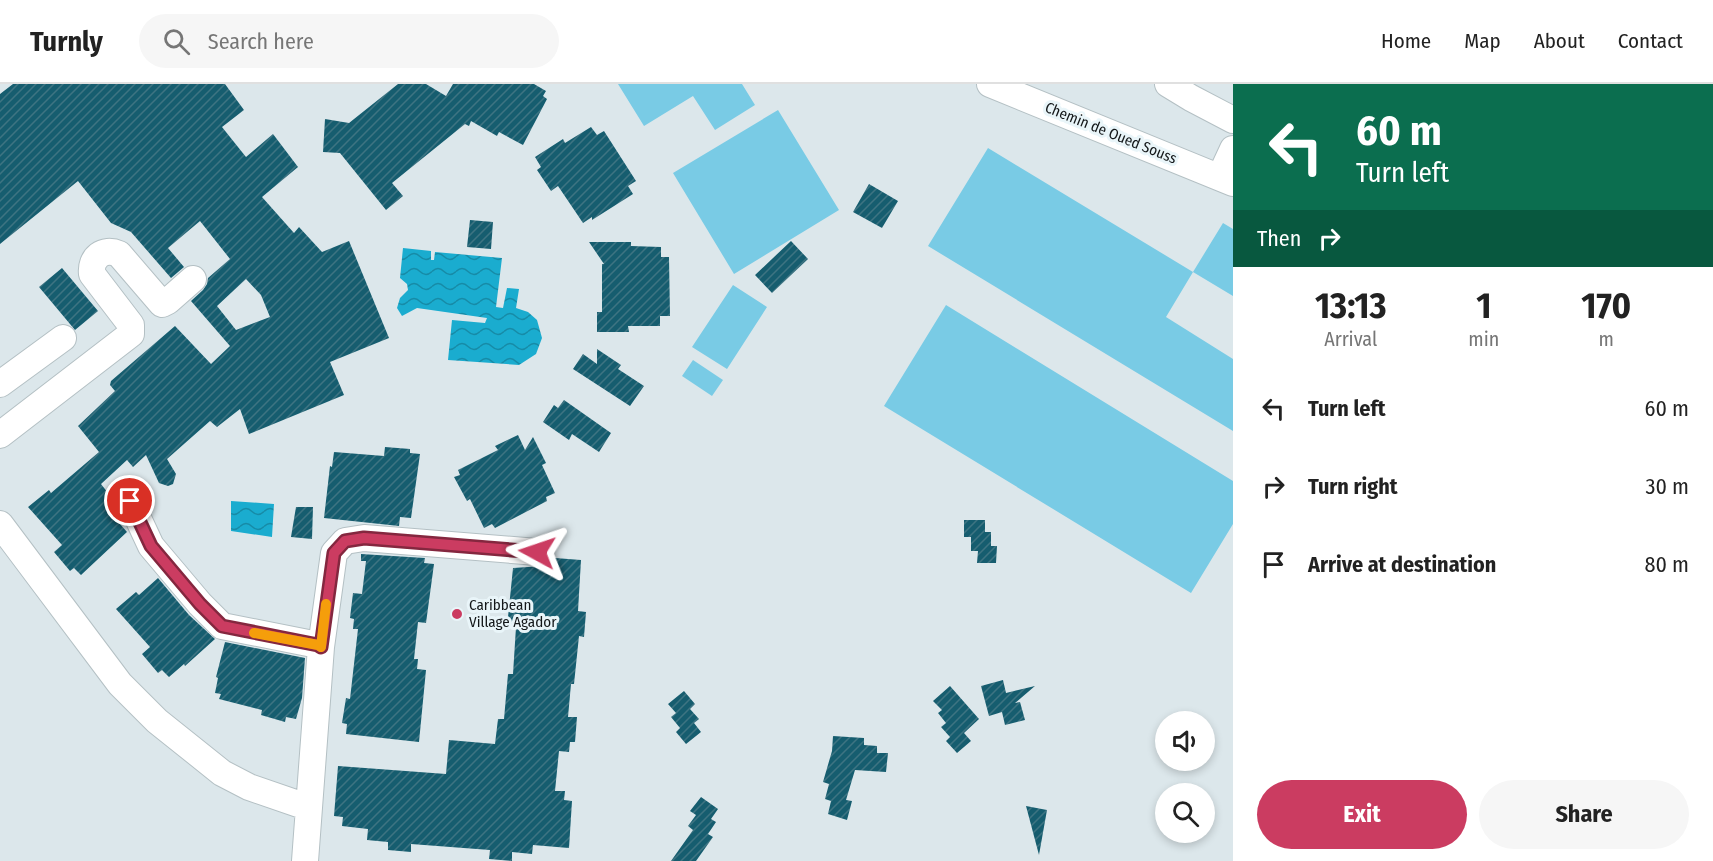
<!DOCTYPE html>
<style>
body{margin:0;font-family:"Fira Sans Condensed",sans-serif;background:#f6f6f6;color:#222;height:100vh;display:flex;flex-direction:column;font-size:22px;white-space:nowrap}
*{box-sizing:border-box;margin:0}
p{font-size:20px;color:#767676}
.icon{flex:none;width:33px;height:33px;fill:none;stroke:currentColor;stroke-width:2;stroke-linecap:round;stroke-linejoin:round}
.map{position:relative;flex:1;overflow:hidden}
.panel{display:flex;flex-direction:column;background:#fff;width:480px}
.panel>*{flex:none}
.guide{background:#0b6e4f;color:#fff;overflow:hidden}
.tools{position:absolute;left:1155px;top:627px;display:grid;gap:12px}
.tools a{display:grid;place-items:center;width:60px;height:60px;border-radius:50%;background:#fff;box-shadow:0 3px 9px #0003;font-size:30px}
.pin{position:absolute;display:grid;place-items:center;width:51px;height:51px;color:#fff;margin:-26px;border:3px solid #fff;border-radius:50%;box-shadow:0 2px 6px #0007}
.me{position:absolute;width:66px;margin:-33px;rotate:275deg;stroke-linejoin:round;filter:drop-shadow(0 0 4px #0008)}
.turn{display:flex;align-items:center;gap:21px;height:126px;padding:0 24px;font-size:27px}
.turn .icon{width:78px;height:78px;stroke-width:2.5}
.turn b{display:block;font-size:42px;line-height:51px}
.then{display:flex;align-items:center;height:57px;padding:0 24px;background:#0003;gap:12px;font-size:22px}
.eta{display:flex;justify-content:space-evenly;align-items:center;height:102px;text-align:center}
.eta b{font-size:36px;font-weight:700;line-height:42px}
.primary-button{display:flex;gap:12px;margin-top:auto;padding:12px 24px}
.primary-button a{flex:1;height:69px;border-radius:36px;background:#cb3c61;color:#fff;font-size:24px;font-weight:700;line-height:69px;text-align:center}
.primary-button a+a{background:#f6f6f6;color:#222}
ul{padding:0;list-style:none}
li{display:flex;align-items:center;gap:18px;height:78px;padding:0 24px}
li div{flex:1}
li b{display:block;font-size:22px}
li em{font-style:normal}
header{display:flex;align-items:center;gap:36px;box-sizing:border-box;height:84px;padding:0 30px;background:#fff;border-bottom:2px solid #e0e0e0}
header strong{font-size:28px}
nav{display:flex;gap:33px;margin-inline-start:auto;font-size:21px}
.search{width:420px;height:54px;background:#f6f6f6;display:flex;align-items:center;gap:15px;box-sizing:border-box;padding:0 21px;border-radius:33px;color:#767676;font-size:22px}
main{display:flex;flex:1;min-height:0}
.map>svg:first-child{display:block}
.pitch{fill:#79cbe5}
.water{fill:url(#water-waves)}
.building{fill:url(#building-hatch);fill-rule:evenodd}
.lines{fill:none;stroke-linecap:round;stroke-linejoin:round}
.minor-casing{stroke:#b4c0c4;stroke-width:28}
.minor{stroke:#fff;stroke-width:26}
.route-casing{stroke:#84273f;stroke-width:15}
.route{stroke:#cb3c61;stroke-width:10}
.slow{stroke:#f59e0b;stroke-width:10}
.poi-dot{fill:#cb3c61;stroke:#e9f5f9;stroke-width:2}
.labels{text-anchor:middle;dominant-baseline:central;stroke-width:6;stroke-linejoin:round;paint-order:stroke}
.street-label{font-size:15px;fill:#131719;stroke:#e9f5f9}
.poi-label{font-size:15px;fill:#131719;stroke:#e9f5f9;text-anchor:start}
</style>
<header>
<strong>Turnly</strong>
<div class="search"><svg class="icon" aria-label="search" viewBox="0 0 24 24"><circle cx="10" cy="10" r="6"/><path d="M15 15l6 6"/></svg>Search here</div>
<nav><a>Home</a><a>Map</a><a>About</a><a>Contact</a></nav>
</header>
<main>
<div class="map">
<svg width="1233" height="777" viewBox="0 0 1233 777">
<defs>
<pattern id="water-waves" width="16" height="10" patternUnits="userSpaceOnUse" patternTransform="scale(1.5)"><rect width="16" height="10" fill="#1aaccf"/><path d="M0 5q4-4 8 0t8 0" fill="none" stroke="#168ba7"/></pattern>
<pattern id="building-hatch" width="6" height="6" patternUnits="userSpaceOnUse" patternTransform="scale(1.5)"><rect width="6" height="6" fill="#165d6f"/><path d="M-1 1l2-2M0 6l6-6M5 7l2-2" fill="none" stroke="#3e7482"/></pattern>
</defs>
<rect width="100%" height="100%" fill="#dce7eb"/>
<path class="pitch" d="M618,0H742L755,21L715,46L693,12L644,42Z
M778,26L839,126L734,190L673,89Z
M988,64L1193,188L1223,139L1233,145V212L1193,188L1166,233L1233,275V347L928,162Z
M733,201L767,223L727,285L692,263Z
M946,221L1233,397V440L1191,509L884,322Z
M693,276L723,296L712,312L682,292Z"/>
<path class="water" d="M403,164L431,167V176H434L435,168L502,174L496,223L503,224L507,204L519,205L516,224L528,228L537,236L542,254L536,270L519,281L448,276L452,236L485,239L487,234L417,224L402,232L397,224L400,214L408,206L407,200L400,194Z
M231,417L274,420L272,453L231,447Z"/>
<path class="building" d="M13,0H225L244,26L222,43L246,73L273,50L298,83L262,113L294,149L299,143L322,168L349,157L389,254L330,278L344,311L249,350L240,325L217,343L210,337L167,375L176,390L173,400L168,402L159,399L146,371L133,383L127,376L101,400L115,418L123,437L120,440L127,448L81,491L74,484L70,487L54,468L62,461L28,423L49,406L51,409L99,368L78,342L115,307L110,301L111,297L175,242L211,280L230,262L191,217L203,206L207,200L208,194L230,175L200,137L168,164L184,183L171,194L131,148L111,139L78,97L0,160V10ZM246,195L261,211L270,233L236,246L217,222Z
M398,0H426L446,12L453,0H534L546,7L543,12L547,15L523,61L499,48L497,52L471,37L469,42L465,40L392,99L403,112L386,126L340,69L323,68L325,35L349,39Z
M591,43L597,51L604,47L636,97L628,102L633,110L592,136V133L583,139L558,102L551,107L537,86L541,83L535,73L563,55L565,59Z
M869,100L898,117L882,144L853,128Z
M470,136L493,138L491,165L467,163Z
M791,157L808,175L772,209L755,191Z
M589,158H631V162L661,163V173H669L670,232H660V242H628L629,248H597V228H602V180H604Z
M62,184L98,227L75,246L39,203Z
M597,265L621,281L618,285L644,302L630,322L573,285L583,270L597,280Z
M564,316L611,349L599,368L572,350L569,356L543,338L554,321L558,324Z
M518,351L525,366L533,353L546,379L542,381L555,409L546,413L547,417L495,444L492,440L484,444L470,415L467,417L454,393L460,391L458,386L498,366L495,362Z
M385,363L410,365V369L420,370L411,434L400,433L399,442L324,434L330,382L332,383L334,368L384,372Z
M296,423H313L312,455L291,453Z
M964,436H985V448H991V462H997L996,479H977L978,467H971V453H964Z
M361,470L425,474L424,479L434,480L426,539L418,538L414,575H418L417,585L426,586L419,658L346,650L347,640L342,639L346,614L350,615L358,545H353L354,535L350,534L353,509L362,510L366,477H361Z
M555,474L581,476L578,527L586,528L584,553L579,552L574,600H571L568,633H577L575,658H570L569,668L559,667L555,707H565L564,716L572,717L569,764L533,761L532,770L512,768V777L489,775L490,766L411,760V768L388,766V758L367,756L368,745L342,742L343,733L334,732L338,682L446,690L449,656L495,660L498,635H504L508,590H513L516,543H507L513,484L543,482L549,477L554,478Z
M158,494L189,531L215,555L185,582L184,580L169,593L162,586L158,589L142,570L150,563L116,525L136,508L139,511Z
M225,558L305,574L302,614L296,635L286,633L285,638L261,631L262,626L219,615L221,610L215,609L218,594L216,593Z
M1003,596L1006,609L1035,602L1015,619L1020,618L1025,636L1005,641L1002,628L989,632L981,602Z
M950,602L979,635L964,649L971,657L957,669L946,657L950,653L941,643L946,639L938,629L942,626L933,617Z
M684,607L695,620L690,625L699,635L694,639L701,648L686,660L676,648L680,644L671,633L676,629L668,620Z
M833,652L864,654V661L877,662V669H888L886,688L855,686L846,716L852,717L847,736L828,730L831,717L825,715L829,700L823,698L832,667Z
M701,713L718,725L711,735L716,738L708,750L713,753L696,777H671L693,746L688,742L696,731L690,727Z
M1026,722L1047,726L1039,771Z"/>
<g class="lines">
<defs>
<path id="minor" d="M990,0L1233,99
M1168,0L1191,14L1233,36
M1220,93L1233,65
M0,300L63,254
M0,351L131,250V241L92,190C90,174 103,163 119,170L162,220L168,217L193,195
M130,417L151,462L200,520L222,542L318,561L321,563L305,777
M0,440L120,600L157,637L222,689L249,703L307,723
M321,563L334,469L345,457L364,454L537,468"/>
</defs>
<use href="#minor" class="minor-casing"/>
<use href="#minor" class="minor"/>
</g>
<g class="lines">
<defs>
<path id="route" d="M130,417L151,462L200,520L222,542L318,561L321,563L334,469L345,457L364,454L537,468"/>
</defs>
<use href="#route" class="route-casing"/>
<use href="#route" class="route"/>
<path class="slow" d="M254,549L318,561L321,563L326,520"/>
</g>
<circle class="poi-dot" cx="457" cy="530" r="6"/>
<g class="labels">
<g class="street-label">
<text transform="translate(1111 49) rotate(22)">Chemin de Oued Souss</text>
</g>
<g class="poi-label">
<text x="469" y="521">Caribbean<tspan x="469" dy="17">Village Agador</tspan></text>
</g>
</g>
</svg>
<div class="tools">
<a><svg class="icon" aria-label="sound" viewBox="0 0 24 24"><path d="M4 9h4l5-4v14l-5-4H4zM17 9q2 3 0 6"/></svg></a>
<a><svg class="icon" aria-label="search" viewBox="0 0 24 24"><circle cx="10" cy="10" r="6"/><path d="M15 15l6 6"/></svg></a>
</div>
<div class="pin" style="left:130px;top:417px;background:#d93025"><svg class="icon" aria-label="arrive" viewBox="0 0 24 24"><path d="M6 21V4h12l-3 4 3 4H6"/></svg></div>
<svg class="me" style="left:537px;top:468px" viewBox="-20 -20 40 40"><path d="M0-17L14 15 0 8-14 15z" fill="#cb3c61" stroke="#fff" stroke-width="4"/></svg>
</div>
<section class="panel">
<div class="guide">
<div class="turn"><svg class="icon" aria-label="left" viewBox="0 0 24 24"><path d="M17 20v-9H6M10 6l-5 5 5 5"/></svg><div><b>60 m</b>Turn left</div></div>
<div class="then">Then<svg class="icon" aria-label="right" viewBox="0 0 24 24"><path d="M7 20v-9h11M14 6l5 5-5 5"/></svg></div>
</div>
<div class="eta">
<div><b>13:13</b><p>Arrival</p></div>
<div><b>1</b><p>min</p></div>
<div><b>170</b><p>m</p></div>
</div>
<ul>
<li><svg class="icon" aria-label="left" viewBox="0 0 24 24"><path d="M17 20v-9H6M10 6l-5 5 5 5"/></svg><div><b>Turn left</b></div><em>60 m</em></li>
<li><svg class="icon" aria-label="right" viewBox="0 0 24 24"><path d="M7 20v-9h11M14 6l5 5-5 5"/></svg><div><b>Turn right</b></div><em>30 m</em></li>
<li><svg class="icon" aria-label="arrive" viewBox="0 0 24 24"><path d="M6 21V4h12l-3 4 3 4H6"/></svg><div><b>Arrive at destination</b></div><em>80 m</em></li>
</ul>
<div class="primary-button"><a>Exit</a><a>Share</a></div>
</section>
</main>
